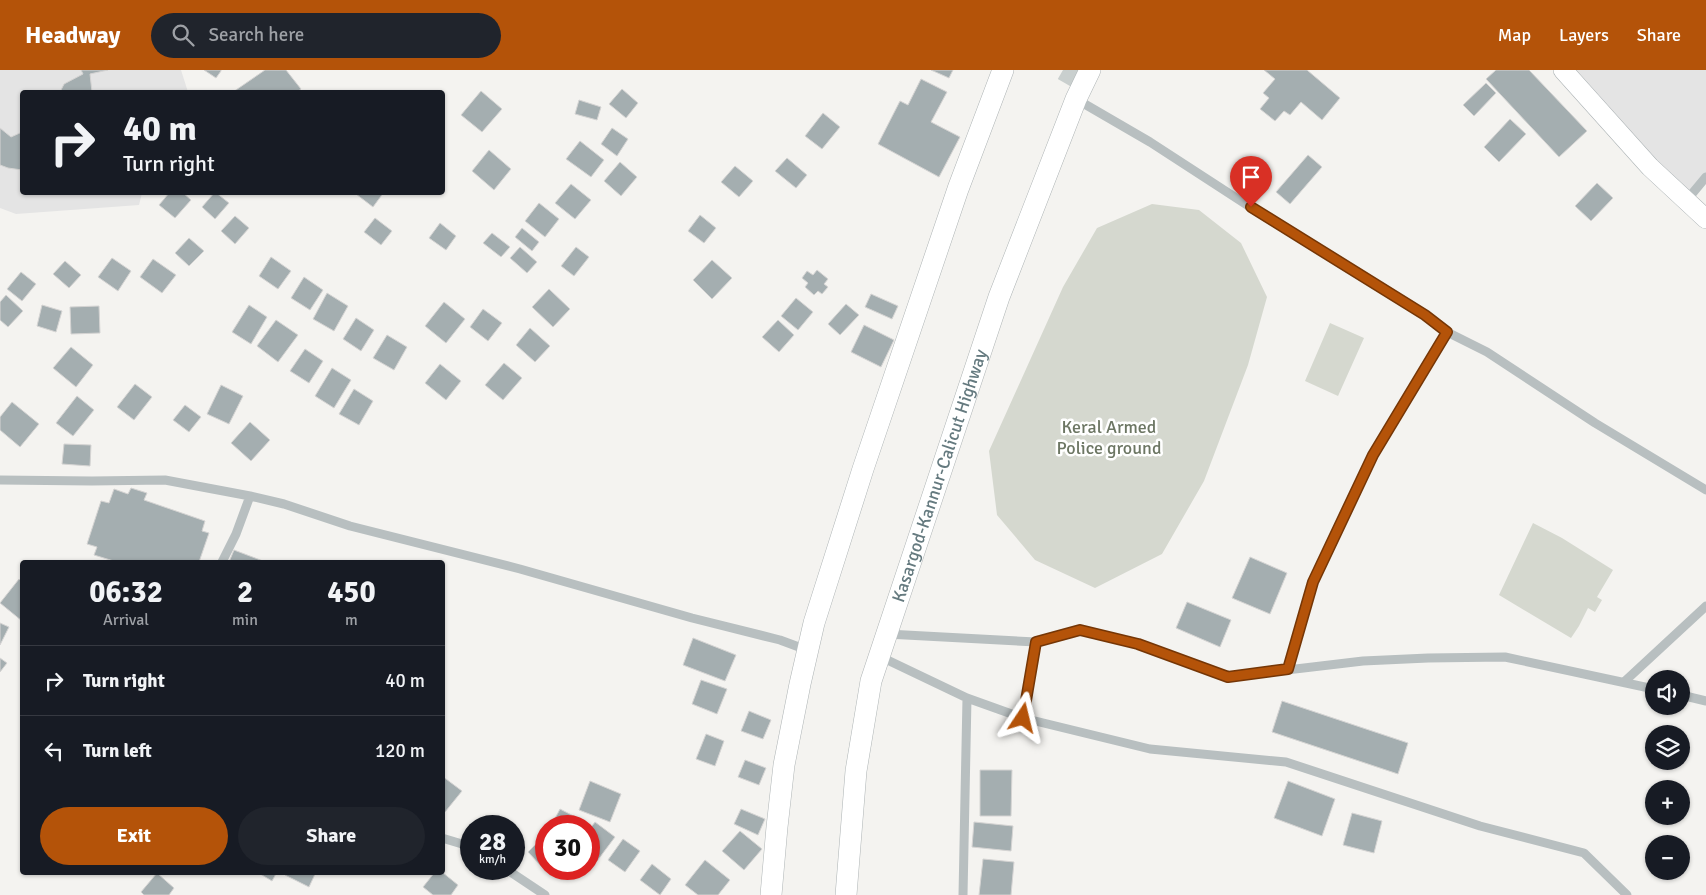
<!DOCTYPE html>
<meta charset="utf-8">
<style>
body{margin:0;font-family:Signika,sans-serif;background:#20242c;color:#f1f3f6;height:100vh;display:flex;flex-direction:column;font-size:19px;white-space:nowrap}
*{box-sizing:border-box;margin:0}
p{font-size:16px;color:#9ea1a6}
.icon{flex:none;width:28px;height:28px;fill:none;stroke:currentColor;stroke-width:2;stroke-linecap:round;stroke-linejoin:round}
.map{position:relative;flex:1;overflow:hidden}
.drawer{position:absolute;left:20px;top:490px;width:425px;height:315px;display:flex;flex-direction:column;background:#171b24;border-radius:5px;box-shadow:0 1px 4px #0004}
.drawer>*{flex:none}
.hud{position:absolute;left:20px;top:20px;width:425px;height:105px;border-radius:5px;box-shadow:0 1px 4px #0004;background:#171b24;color:#f1f3f6;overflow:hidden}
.buttons{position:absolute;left:1645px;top:600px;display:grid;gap:10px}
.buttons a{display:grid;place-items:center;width:45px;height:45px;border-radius:50%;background:#171b24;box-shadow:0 1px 4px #0004;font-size:25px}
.speed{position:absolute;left:460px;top:745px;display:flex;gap:10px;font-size:25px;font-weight:700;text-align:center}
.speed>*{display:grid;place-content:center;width:65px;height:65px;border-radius:50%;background:#171b24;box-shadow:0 1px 4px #0004;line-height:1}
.speed small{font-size:12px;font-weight:400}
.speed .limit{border:8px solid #d22;background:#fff;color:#111}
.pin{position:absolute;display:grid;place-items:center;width:42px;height:42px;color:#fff;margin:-51px -21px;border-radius:50% 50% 50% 0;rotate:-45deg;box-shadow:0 0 5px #0007}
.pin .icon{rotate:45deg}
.me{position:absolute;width:55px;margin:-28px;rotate:10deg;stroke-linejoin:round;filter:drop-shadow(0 0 4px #0008)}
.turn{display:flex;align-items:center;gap:18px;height:105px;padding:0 20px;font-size:22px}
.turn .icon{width:65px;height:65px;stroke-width:2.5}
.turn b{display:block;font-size:35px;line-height:42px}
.eta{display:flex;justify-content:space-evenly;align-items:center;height:85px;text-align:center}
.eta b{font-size:30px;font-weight:700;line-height:35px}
.cta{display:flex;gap:10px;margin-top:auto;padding:10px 20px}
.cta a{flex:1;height:58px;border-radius:30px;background:#b45309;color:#fff;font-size:20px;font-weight:700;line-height:58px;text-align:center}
.cta a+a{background:#20242c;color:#f1f3f6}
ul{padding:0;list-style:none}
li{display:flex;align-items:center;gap:15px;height:70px;padding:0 20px;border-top:1px solid #363941}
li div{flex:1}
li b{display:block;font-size:19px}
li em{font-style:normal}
header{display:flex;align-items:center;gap:30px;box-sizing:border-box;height:70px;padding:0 25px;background:#b45309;color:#fff}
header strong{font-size:24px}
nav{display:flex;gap:28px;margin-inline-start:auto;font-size:18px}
.search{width:350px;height:45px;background:#20242c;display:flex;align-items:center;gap:12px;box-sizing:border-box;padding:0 18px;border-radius:28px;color:#9ea1a6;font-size:19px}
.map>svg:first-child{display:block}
.built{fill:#e4e4e4}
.green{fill:#d5d8cf}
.building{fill:#a4aeb0;stroke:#d5d4d3}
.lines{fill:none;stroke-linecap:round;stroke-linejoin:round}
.highway-tunnel{stroke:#c9cfce;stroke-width:21;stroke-dasharray:21 11;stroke-linecap:butt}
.major-casing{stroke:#acb3b5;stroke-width:20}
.highway-casing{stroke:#aeb4b5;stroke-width:22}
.minor{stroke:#b8bfc0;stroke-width:9}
.major{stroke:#fff;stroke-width:19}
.highway{stroke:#fff;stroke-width:21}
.route-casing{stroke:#753606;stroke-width:12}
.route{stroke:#b45309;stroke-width:9}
.labels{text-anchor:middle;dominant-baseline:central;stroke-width:5;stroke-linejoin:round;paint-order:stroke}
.park-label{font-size:18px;fill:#6c7663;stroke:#fff}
.street-label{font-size:18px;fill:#657a7f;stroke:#fff}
</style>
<header>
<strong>Headway</strong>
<div class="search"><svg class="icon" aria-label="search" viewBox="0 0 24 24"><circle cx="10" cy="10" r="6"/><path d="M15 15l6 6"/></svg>Search here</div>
<nav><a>Map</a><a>Layers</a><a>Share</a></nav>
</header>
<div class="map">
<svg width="1706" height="825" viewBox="0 0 1706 825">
<rect width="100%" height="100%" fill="#f4f3f0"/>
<path class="built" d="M0,0H181L188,22H22V122L142,123L139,135L16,144L0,138Z
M1575,0H1706V107L1686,131Z"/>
<path class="green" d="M1152,134L1199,140L1241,173L1267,227L1248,295L1204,411L1162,484L1095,518L1035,490L997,445L989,381L1063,217L1097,158Z
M1330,253L1364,268L1338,326L1305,311Z
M1533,453L1562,468L1613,500L1597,527L1602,530L1595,542L1588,538L1579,556L1571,568L1499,525Z"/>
<path class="building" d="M81,0H108L90,4L92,22H60L64,14L83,4Z
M204,0H221V1L216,8Z
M265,0H286L301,19L297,22H233Z
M931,0H953L949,8Z
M1264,0H1307L1340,28L1322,50L1301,32L1290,45L1284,41L1275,51L1260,39L1269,28L1263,23L1275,9Z
M1496,0H1529L1587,61L1559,87L1486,9Z
M921,9L947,22L931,52L960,67L939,107L878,74L900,31L908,35Z
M1486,13L1496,23L1474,46L1463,35Z
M622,19L638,33L626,48L609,34Z
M481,21L502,39L482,62L461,45Z
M579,30L601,37L597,50L575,44Z
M823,43L840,57L822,79L805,66Z
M1510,49L1526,64L1499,92L1484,77Z
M0,58L11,67L22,62V100L8,98L0,95Z
M612,58L628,69L617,86L601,74Z
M580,71L604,90L591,107L566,89Z
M489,80L511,99L494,120L472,101Z
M1308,85L1322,97L1290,134L1276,122Z
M787,88L807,105L796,118L775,101Z
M620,92L637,107L621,126L604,111Z
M735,96L753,111L739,127L721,112Z
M1597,113L1613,128L1591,151L1575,136Z
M571,114L591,130L575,149L555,133Z
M170,122H182L191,130L175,148L159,135Z
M215,122L229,133L215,149L202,137Z
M357,122H384L373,137L356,124Z
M539,133L559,149L545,167L525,151Z
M700,145L716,158L704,173L688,161Z
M235,146L249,158L235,174L221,161Z
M375,148L392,161L381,175L364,162Z
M440,153L456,166L446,180L429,168Z
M522,158L539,172L532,181L515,167Z
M492,163L510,177L501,187L483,173Z
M189,168L204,181L189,196L175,183Z
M520,177L537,192L527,203L510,188Z
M576,177L589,187L574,206L561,196Z
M271,187L291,201L278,219L259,206Z
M112,188L131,201L118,221L98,207Z
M153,189L176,205L162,223L140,207Z
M712,190L732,208L712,229L693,210Z
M65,191L81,205L69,218L53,204Z
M817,200L828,209L824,214L828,217L822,224L818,221L814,225L805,217L808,213L802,208L807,201L813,205Z
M21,202L36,214L22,231L7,219Z
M304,207L323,220L310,240L291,228Z
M549,219L570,239L553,257L532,237Z
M327,223L348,236L334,261L313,249Z
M871,224L898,236L892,249L865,237Z
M6,225L23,241L8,257L0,250V232Z
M796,228L813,242L798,260L781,246Z
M444,232L465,249L446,273L425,256Z
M846,234L859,245L840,265L828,254Z
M42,235L62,241L56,262L37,256Z
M249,235L267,247L251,274L232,262Z
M99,236L100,263L71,264L70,237Z
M483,239L502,253L488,271L470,257Z
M356,248L374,260L361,281L343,269Z
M276,250L298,265L278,292L257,276Z
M778,250L794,265L779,282L762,267Z
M864,255L894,270L881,297L851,282Z
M530,258L550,276L535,292L516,275Z
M387,265L407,277L394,300L373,288Z
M71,277L93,295L76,317L53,298Z
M305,279L323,291L309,313L290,301Z
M504,293L522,308L503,330L485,315Z
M440,294L461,311L446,330L425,313Z
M332,298L351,310L334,338L315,326Z
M135,314L152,327L134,350L117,337Z
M221,315L243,326L229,354L207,344Z
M354,319L373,331L359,355L339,344Z
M77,326L94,340L73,366L56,353Z
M12,332L39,354L20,377L0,360V347Z
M185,335L201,347L189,362L173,350Z
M250,352L270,370L251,391L231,373Z
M64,374L91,375L90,396L62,394Z
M131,418L147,423L144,430L205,451L202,461L209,463L199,492H117L94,485L97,477L87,474L101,431L109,433L114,419L128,424Z
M234,480L263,491V492H229Z
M1250,487L1287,503L1270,544L1232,528Z
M19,509L22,512V551L0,533Z
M1187,532L1231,550L1220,577L1176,558Z
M0,553L9,557L0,575Z
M693,568L736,585L725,611L683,595Z
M0,588L7,593L0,602Z
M701,610L727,619L717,644L692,634Z
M1282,631L1408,673L1398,704L1272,662Z
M749,641L771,650L763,669L741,661Z
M706,664L724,671L715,696L696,689Z
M745,690L766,698L759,715L738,707Z
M980,700H1012L1011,746H980Z
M442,706L462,721L445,742L442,741Z
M590,711L621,724L610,752L579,740Z
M1288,711L1335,729L1322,766L1274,748Z
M560,739L583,751L580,756H551Z
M741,739L765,749L758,765L734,754Z
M1352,743L1382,751L1374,783L1343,775Z
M595,752L615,767L597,791L589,785V760Z
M974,752L1013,756L1011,781L972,777Z
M740,761L762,779L744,800L722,781Z
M545,765L546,766V795L543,798L528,782Z
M623,769L640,781L625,802L608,790Z
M983,789L1014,792L1011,825H979Z
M705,790L730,810L718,825H698L685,815Z
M652,794L671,809L660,825L640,810Z
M257,802H277L272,811Z
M287,802H316L309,817L285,805Z
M435,802H442L458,815L451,825H433L423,817Z
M157,803L174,818L169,825H144L141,822Z"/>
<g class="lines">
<path class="highway-tunnel" d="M1063,0L1084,12"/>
<defs>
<path id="major" d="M1563,0L1650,97L1706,149"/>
<g id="highway">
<path d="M771,825L777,757L784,695L800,614L814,553L863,399L958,119L1003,0"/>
<path id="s1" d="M846,825L856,701L871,611L999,227L1076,29L1090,0"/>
</g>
</defs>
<use href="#major" class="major-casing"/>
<use href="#highway" class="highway-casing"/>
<path class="minor" d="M1076,29L1150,72L1267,148L1425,245L1447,262L1487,282L1595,353L1706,420
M1686,131L1706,107
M0,410L92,411L165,410L250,426
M222,492L236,464L250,426L284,434L350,456L520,499L692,548L780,570L807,580
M887,564L1036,572
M879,586L967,628L1023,648L1150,679L1286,692L1480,756L1584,783L1627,825
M1288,599L1313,512L1373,385L1447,262
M1624,612L1706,536
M1681,625L1706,631
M1023,648L1036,572L1080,560L1138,574L1228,607L1363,591L1428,588L1505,587L1654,619
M442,768L462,774L471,779
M506,799L545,825
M963,825L967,628"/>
<use href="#major" class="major"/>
<use href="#highway" class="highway"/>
</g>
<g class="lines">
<defs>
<path id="route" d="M1023,648L1036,572L1080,560L1138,574L1228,607L1288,599L1313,512L1373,385L1447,262L1425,245L1251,137"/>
</defs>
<use href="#route" class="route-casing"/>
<use href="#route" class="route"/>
</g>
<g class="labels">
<g class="park-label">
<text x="1109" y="357">Keral Armed<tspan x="1109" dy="21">Police ground</tspan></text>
</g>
<g class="street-label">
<text stroke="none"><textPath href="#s1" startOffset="432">Kasargod-Kannur-Calicut Highway</textPath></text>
</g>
</g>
</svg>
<div class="buttons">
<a><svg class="icon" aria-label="sound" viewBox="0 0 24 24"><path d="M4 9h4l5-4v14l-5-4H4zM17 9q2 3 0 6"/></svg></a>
<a><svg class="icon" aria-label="layers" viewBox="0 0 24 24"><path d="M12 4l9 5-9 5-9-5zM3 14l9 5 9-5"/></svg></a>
<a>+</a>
<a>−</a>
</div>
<div class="speed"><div>28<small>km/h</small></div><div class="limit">30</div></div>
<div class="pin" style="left:1251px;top:137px;background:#d93025"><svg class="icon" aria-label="arrive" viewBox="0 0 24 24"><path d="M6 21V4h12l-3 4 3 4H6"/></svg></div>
<svg class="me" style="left:1023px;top:648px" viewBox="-20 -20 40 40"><path d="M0-17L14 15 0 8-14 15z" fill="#b45309" stroke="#fff" stroke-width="4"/></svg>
<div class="hud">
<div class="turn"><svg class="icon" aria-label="right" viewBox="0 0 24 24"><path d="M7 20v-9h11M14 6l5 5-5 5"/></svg><div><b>40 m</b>Turn right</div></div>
</div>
<section class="drawer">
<div class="eta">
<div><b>06:32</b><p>Arrival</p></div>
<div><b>2</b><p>min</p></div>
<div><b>450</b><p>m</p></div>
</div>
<ul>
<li><svg class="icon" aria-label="right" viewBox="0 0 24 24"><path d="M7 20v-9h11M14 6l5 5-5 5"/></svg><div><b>Turn right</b></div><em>40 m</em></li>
<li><svg class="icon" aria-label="left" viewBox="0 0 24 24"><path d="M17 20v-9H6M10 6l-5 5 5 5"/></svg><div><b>Turn left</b></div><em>120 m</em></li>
</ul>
<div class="cta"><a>Exit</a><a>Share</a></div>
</section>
</div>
